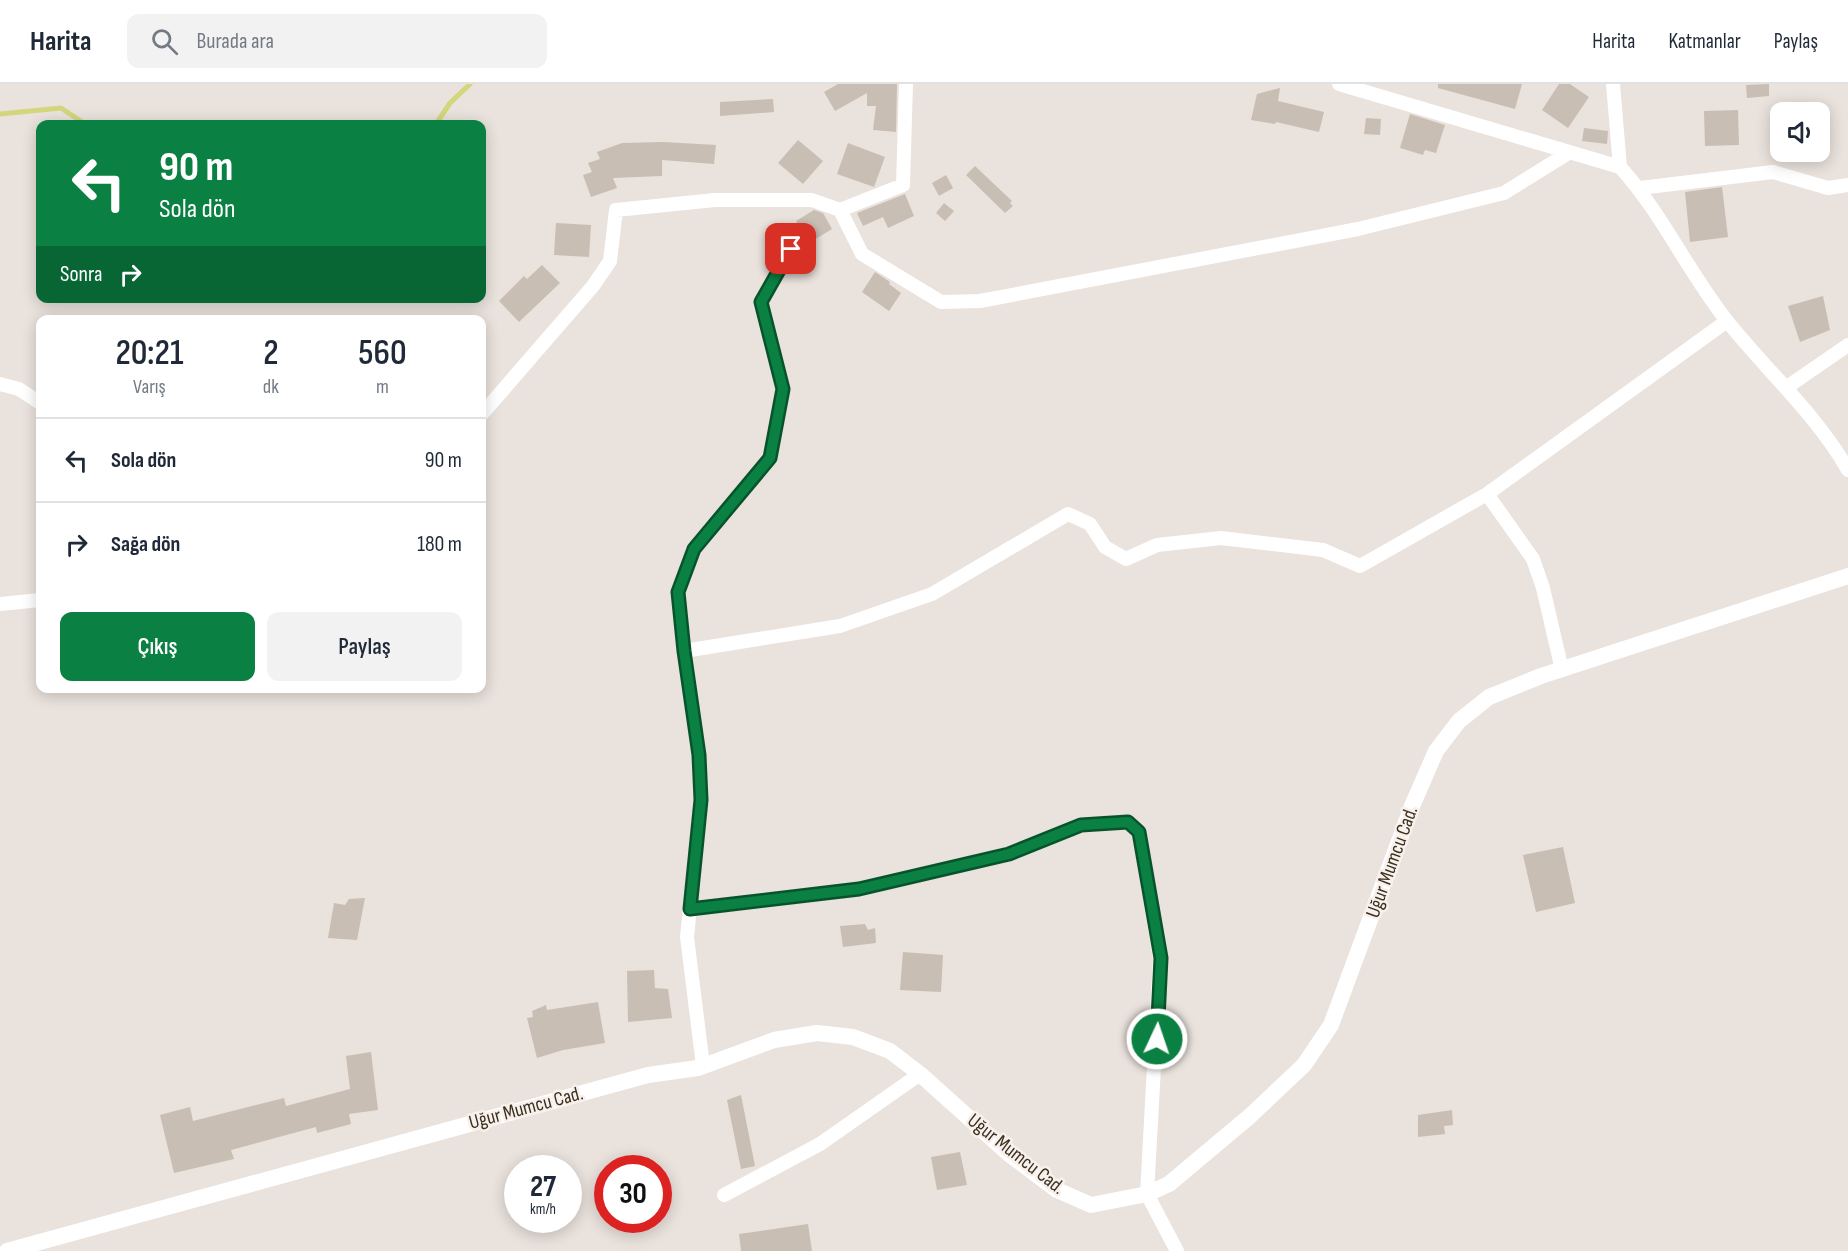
<!DOCTYPE html>
<html lang="tr">
<meta charset="utf-8">
<style>
body{margin:0;font-family:"Sofia Sans Condensed",sans-serif;background:#f2f2f3;color:#1f2937;height:100vh;display:flex;flex-direction:column;font-size:22px;white-space:nowrap}
*{box-sizing:border-box;margin:0}
p{font-size:20px;color:#747a83}
.icon{flex:none;width:33px;height:33px;fill:none;stroke:currentColor;stroke-width:2;stroke-linecap:round;stroke-linejoin:round}
.map{position:relative;flex:1;overflow:hidden}
.sheet{position:absolute;left:36px;top:231px;width:450px;height:378px;display:flex;flex-direction:column;background:#fff;border-radius:12px;box-shadow:0 3px 15px #0003}
.sheet>*{flex:none}
.banner{position:absolute;left:36px;top:36px;width:450px;height:183px;border-radius:12px;box-shadow:0 3px 15px #0003;background:#0b8043;color:#fff;overflow:hidden}
.tools{position:absolute;left:1770px;top:18px;display:grid;gap:12px}
.tools a{display:grid;place-items:center;width:60px;height:60px;border-radius:12px;background:#fff;box-shadow:0 3px 15px #0003;font-size:30px}
.speed{position:absolute;left:504px;top:1071px;display:flex;gap:12px;font-size:30px;font-weight:700;text-align:center}
.speed>*{display:grid;place-content:center;width:78px;height:78px;border-radius:50%;background:#fff;box-shadow:0 3px 15px #0003;line-height:1}
.speed small{font-size:15px;font-weight:400}
.speed .limit{border:9px solid #d22;background:#fff;color:#111}
.pin{position:absolute;display:grid;place-items:center;width:51px;height:51px;color:#fff;margin:-26px;border-radius:12px;box-shadow:0 3px 9px #0006}
.me{position:absolute;width:66px;margin:-33px;rotate:3deg;stroke-linejoin:round;filter:drop-shadow(0 0 4px #0008)}
.turn{display:flex;align-items:center;gap:21px;height:126px;padding:0 24px;font-size:27px}
.turn .icon{width:78px;height:78px;stroke-width:2.5}
.turn b{display:block;font-size:42px;line-height:51px}
.then{display:flex;align-items:center;height:57px;padding:0 24px;background:#0003;gap:12px;font-size:22px}
.eta{display:flex;justify-content:space-evenly;align-items:center;height:102px;text-align:center}
.eta b{font-size:36px;font-weight:600;line-height:42px}
.button{display:flex;gap:12px;margin-top:auto;padding:12px 24px}
.button a{flex:1;height:69px;border-radius:12px;background:#0b8043;color:#fff;font-size:24px;font-weight:600;line-height:69px;text-align:center}
.button a+a{background:#f2f2f3;color:#1f2937}
ul{padding:0;list-style:none}
li{display:flex;align-items:center;gap:18px;height:84px;padding:0 24px;border-top:2px solid #e0e1e3}
li div{flex:1}
li b{display:block;font-size:22px}
li em{font-style:normal}
header{display:flex;align-items:center;gap:36px;box-sizing:border-box;height:84px;padding:0 30px;background:#fff;border-bottom:2px solid #e0e1e3}
header strong{font-size:28px}
nav{display:flex;gap:33px;margin-inline-start:auto;font-size:21px}
.search{width:420px;height:54px;background:#f2f2f3;display:flex;align-items:center;gap:15px;box-sizing:border-box;padding:0 21px;border-radius:12px;color:#747a83;font-size:22px}
.map>svg:first-child{display:block}
.lines{fill:none;stroke-linecap:round;stroke-linejoin:round}
.stream{stroke:#d4d67d;stroke-width:5}
.building{fill:#c8beb4}
.minor{stroke:#fff;stroke-width:14}
.tertiary{stroke:#fff;stroke-width:16}
.route-casing{stroke:#07532c;stroke-width:15}
.route{stroke:#0b8043;stroke-width:10}
.labels{text-anchor:middle;dominant-baseline:central;stroke-width:5;stroke-linejoin:round;paint-order:stroke}
.street-label{font-size:20px;fill:#3b2f1d;stroke:#f7f0ec}
</style>
<header>
<strong>Harita</strong>
<div class="search"><svg class="icon" aria-label="search" viewBox="0 0 24 24"><circle cx="10" cy="10" r="6"/><path d="M15 15l6 6"/></svg>Burada ara</div>
<nav><a>Harita</a><a>Katmanlar</a><a>Paylaş</a></nav>
</header>
<div class="map">
<svg width="1848" height="1167" viewBox="0 0 1848 1167">
<rect width="100%" height="100%" fill="#eae2dc"/>
<g class="lines">
<path class="stream" d="M0,30L61,24L85,40
M436,40L450,19L470,0"/>
</g>
<path class="building" d="M838,0H897L896,48L873,46L876,22H867V9L835,27L824,8Z
M1438,0H1522L1515,25L1438,4Z
M1559,0H1570L1589,13L1568,44L1542,26Z
M1769,0V12L1747,14L1746,1Z
M1280,4L1278,17L1324,28L1319,48L1276,38L1275,40L1251,36L1257,10Z
M773,15L774,28L720,32V18Z
M1738,26L1739,61L1705,62L1704,27Z
M1410,30L1445,41L1436,69L1425,66L1423,71L1400,64Z
M1366,34L1381,35L1380,51L1364,50Z
M1584,44L1608,47L1607,60L1582,57Z
M798,56L823,77L803,100L778,79Z
M663,58L716,61L714,80L662,76V92L613,94L617,104L591,113L583,91L592,88L588,79L600,75L597,68L622,59Z
M848,59L885,73L874,103L837,90Z
M975,82L1012,117L1010,119L1013,122L1005,129L966,91Z
M946,91L953,104L939,112L932,99Z
M1722,103L1728,153L1690,158L1685,108Z
M905,110L914,132L888,144L883,133L863,142L857,129Z
M944,119L954,127L945,137L936,129Z
M814,126L823,129L832,145L809,159L796,137Z
M556,139L591,141L589,173L554,171Z
M542,181L560,199L519,238L499,217L524,192L527,195Z
M875,188L890,198L889,200L901,209L889,227L862,208Z
M1823,212L1830,246L1800,258L1788,222Z
M1563,763L1575,819L1536,828L1523,771Z
M365,814L357,856L328,854L334,819L345,821L349,815Z
M865,840L868,846L875,844L876,859L843,863L840,842Z
M903,868L943,871L941,908L900,906Z
M654,886L655,904L668,905L672,934L628,938L627,887Z
M598,918L605,959L563,966L537,974L527,934L533,933L532,927L546,921L547,926Z
M371,968L378,1026L349,1030L351,1040L317,1049L316,1043L231,1066L234,1075L174,1089L160,1031L190,1023L193,1037L284,1014L286,1022L350,1005L346,972Z
M741,1011L755,1082L741,1085L727,1016Z
M1452,1026L1453,1041L1444,1042L1445,1050L1418,1053V1031Z
M960,1068L967,1101L937,1106L931,1073Z
M808,1140L812,1167H741L739,1150Z"/>
<g class="lines">
<path class="minor" d="M1339,0L1620,83C1662,129 1688,188 1727,237C1767,287 1816,330 1848,386
M1613,0L1620,83
M1640,104L1773,88L1828,104L1848,101
M840,126L862,170L941,218L980,217L1358,145L1504,109L1570,68
M0,300L19,305L40,319
M1787,303L1848,261
M482,330L593,202L610,177L616,126L715,116H812L840,126L903,101L906,0
M1487,410L1533,475L1543,504L1562,586
M0,520L40,516
M684,567L840,542L932,510L1068,430L1090,440L1105,463L1126,475L1157,461L1221,454L1323,466L1360,482L1487,410L1727,237
M690,825L859,805L1009,770L1081,741L1128,738L1139,748L1160,874L1147,1110L1177,1167
M703,982L687,853L701,716L699,671L684,567L678,508L694,465L770,374L783,305L761,218L791,165
M724,1111L820,1060L920,990"/>
<path class="tertiary" d="M7,1167L648,991L698,984L774,956L817,949L853,953L890,967L920,990L1009,1070L1057,1106L1091,1121L1147,1110L1169,1100L1250,1032L1304,981L1331,941L1412,722L1436,667L1459,637L1489,613L1541,592L1848,492"/>
</g>
<g class="lines">
<defs>
<path id="route" d="M791,165L761,218L783,305L770,374L694,465L678,508L684,567L699,671L701,716L690,825L859,805L1009,770L1081,741L1128,738L1139,748L1161,874L1157,955"/>
</defs>
<use href="#route" class="route-casing"/>
<use href="#route" class="route"/>
</g>
<g class="labels">
<g class="street-label">
<text transform="translate(1392 778) rotate(-70)">Uğur Mumcu Cad.</text>
<text transform="translate(526 1024) rotate(-15)">Uğur Mumcu Cad.</text>
<text transform="translate(1016 1070) rotate(38)">Uğur Mumcu Cad.</text>
</g>
</g>
</svg>
<div class="tools">
<a><svg class="icon" aria-label="sound" viewBox="0 0 24 24"><path d="M4 9h4l5-4v14l-5-4H4zM17 9q2 3 0 6"/></svg></a>
</div>
<div class="speed"><div>27<small>km/h</small></div><div class="limit">30</div></div>
<div class="pin" style="left:791px;top:165px;background:#d93025"><svg class="icon" aria-label="arrive" viewBox="0 0 24 24"><path d="M6 21V4h12l-3 4 3 4H6"/></svg></div>
<svg class="me" style="left:1157px;top:955px" viewBox="-20 -20 40 40"><circle r="17" fill="#0b8043" stroke="#fff" stroke-width="3"/><path d="M0-11L8 9 0 5-8 9z" fill="#fff"/></svg>
<div class="banner">
<div class="turn"><svg class="icon" aria-label="left" viewBox="0 0 24 24"><path d="M17 20v-9H6M10 6l-5 5 5 5"/></svg><div><b>90 m</b>Sola dön</div></div>
<div class="then">Sonra<svg class="icon" aria-label="right" viewBox="0 0 24 24"><path d="M7 20v-9h11M14 6l5 5-5 5"/></svg></div>
</div>
<section class="sheet">
<div class="eta">
<div><b>20:21</b><p>Varış</p></div>
<div><b>2</b><p>dk</p></div>
<div><b>560</b><p>m</p></div>
</div>
<ul>
<li><svg class="icon" aria-label="left" viewBox="0 0 24 24"><path d="M17 20v-9H6M10 6l-5 5 5 5"/></svg><div><b>Sola dön</b></div><em>90 m</em></li>
<li><svg class="icon" aria-label="right" viewBox="0 0 24 24"><path d="M7 20v-9h11M14 6l5 5-5 5"/></svg><div><b>Sağa dön</b></div><em>180 m</em></li>
</ul>
<div class="button"><a>Çıkış</a><a>Paylaş</a></div>
</section>
</div>
